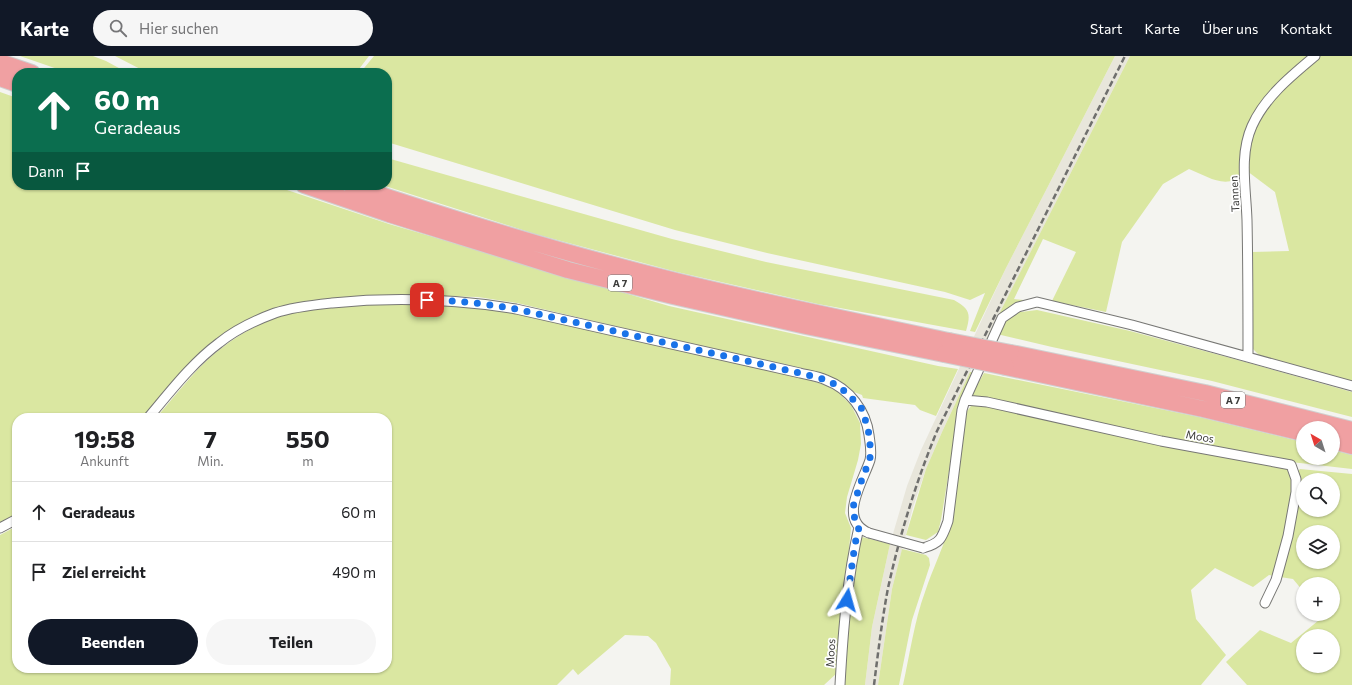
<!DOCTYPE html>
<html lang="de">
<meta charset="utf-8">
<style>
body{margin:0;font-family:Commissioner,sans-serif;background:#f6f6f6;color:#202124;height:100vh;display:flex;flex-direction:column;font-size:15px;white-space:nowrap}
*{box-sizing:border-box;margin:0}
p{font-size:13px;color:#757577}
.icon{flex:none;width:22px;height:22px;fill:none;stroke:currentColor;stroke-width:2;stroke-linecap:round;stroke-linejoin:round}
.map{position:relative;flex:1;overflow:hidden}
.drawer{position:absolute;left:12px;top:357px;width:380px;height:260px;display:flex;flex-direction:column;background:#fff;border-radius:16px;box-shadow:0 1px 3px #0004}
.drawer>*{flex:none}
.hud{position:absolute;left:12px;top:12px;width:380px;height:122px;border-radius:16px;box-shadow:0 1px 3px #0004;background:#0b6e4f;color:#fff;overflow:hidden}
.needle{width:26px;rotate:321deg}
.fabs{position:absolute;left:1296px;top:365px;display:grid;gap:8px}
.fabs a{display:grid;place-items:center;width:44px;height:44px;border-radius:50%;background:#fff;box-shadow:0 1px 3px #0004;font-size:20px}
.pin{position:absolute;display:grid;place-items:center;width:34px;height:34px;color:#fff;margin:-17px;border-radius:8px;box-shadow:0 2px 6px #0006}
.me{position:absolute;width:44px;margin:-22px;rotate:8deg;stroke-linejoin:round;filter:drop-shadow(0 0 3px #0008)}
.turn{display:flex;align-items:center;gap:14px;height:84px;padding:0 16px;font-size:18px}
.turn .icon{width:52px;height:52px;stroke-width:2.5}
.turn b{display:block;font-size:28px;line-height:34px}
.then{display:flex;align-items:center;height:38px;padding:0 16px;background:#0003;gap:8px;font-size:15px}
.eta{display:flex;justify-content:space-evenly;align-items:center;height:68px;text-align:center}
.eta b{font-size:24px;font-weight:700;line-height:28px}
.primary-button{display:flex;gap:8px;margin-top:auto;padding:8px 16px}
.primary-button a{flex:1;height:46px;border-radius:24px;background:#111827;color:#fff;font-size:16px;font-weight:700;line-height:46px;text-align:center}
.primary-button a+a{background:#f6f6f6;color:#202124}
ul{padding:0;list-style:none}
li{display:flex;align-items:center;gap:12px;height:60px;padding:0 16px;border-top:1px solid #e0e0e0}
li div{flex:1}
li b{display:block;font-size:15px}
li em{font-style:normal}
header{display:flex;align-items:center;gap:24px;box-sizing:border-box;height:56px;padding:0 20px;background:#111827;color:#fff}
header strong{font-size:19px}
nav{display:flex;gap:22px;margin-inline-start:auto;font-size:14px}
.search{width:280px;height:36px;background:#f6f6f6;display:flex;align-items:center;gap:10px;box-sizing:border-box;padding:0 14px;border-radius:22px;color:#757577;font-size:15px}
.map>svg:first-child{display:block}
.built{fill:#e8e6db}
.green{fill:#dae7a1;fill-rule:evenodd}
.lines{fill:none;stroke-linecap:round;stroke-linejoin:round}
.street-casing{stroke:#777774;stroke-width:11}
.highway-casing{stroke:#d0d0d0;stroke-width:18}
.street{stroke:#fff;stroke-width:9}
.highway{stroke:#f0a0a2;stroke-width:16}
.rail{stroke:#6f6f6d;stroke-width:2.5;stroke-dasharray:6 3;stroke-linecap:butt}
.street-bridge-casing{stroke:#777774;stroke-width:11;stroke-linecap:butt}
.highway-bridge-casing{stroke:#d0d0d0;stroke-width:18;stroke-linecap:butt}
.street-bridge{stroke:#fff;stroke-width:9}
.highway-bridge{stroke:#f0a0a2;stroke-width:16}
.route{stroke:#1a73e8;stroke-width:7;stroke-dasharray:0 12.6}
.labels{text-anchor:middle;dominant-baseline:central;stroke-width:3.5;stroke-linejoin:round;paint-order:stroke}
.shield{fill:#fff;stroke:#777776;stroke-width:1}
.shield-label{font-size:10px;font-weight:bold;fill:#3d3d3b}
.street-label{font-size:11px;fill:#3d3d3b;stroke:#fff}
</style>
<header>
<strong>Karte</strong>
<div class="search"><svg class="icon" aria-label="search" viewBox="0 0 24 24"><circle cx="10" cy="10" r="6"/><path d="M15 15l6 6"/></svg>Hier suchen</div>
<nav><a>Start</a><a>Karte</a><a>Über uns</a><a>Kontakt</a></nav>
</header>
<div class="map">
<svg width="1352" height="629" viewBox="0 0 1352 629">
<rect width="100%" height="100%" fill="#f4f4f0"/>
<path class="built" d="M1115,0H1130L970,316L942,376L926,413L913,451L892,533L878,629H865L872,571L890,488L907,430L921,394L1006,212Z"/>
<path class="green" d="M20,0H93L106,5L128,17H69Z
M115,0H369L356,17H148Z
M374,0H1115L1006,212L975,276L970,275L985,237L970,244L945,236L767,197L675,174L387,86V17H360Z
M1130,0H1311L1259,52L1243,119C1225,134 1207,120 1189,113L1163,128L1122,186L1106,256L1052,245L1076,196L1043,183L1014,243L1023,244L1021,256L1037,254L1130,275L1249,307L1352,336V361L1212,325L1052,291L1001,279L988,280Z
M1320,0H1352V325L1259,299L1252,292V196L1289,195L1275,136L1247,115L1249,90L1254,72L1276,40Z
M0,36L17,42V129H272L389,168L669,250L938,310L958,313L936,360L920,354L915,349L863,342L862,339L854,336L844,328L829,320L801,312L666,282L517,247L478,241L442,240L350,241L310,245L275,252L244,266L216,283L199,299L182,316L142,362H17V458L0,467Z
M387,102L672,183L766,206L954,244C970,253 971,258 966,275L818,248L677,216L535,178L382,129H387Z
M442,248L480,252L515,257L664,291L745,308L797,320L825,329L838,336L851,349L860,367L861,388L858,404L847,441L845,457L851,472L837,617L824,629H670L671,613L656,587L648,580L625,579L578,619L573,613L557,629H0V479L17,470V612H387V362H156C176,339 198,309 223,291C237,280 262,266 279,260C327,245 391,249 442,248Z
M970,316H972L966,330L959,354L941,464L938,476L926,484L906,479L926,413L942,376Z
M984,317L1199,361L1303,386V402H1333V394L1352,399V413L1291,406L1161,382L976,342L972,338Z
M976,348L986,349L1285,411L1291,416L1294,436L1274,520L1269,519L1253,531L1215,512L1191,534L1196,563L1226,599L1201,629H903C910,598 914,566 925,536C933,512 944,490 951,466L967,355L971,350Z
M1300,413L1352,418V629H1247L1226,606L1260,574L1291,587L1324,560L1323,558H1333V528H1303V535L1293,523L1280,521L1297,416ZM1303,424H1333V454H1303ZM1303,476H1333V506H1303ZM1303,580H1333V610H1303Z
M862,481L890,488L872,571L865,629H845L848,573L856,494L859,483Z
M902,493L926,499L929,502L930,509L912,564L899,629H878L892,533Z"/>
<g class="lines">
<defs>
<path id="street" d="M1248,301C1248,255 1248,209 1247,164C1246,133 1239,99 1252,70C1265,41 1291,20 1315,0
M965,344L987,346L1161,385L1291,409L1296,423V436L1288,480L1276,524L1265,547
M148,362C170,336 192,307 219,287C235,274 256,264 275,257C293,251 313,249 332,247C393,241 455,243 516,253L800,317C808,319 818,320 826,324C850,333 866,355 869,379C870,387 872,396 870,404C863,426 837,464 869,477
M0,472L17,463
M923,492C941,487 942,482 948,465L962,354L965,344L1002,262L1018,251L1037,246L1132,269L1352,330
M840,629C843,576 847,523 859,471"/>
<path id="highway" d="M0,6L32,17
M0,22L17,28
M304,129L389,158L568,214L673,240L806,270L944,298
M351,129C458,165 566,198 676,225C766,247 858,266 949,285
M1011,297L1205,337L1352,374
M1006,311L1203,353L1303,377
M1333,385L1352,390"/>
</defs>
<use href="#street" class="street-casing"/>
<use href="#highway" class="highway-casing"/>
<use href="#street" class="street"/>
<use href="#highway" class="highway"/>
<path class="rail" d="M874,629C878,597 882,564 888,532C900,478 916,426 937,375L1125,0"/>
<defs>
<path id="street-bridge" d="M869,477L923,492"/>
<path id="highway-bridge" d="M949,285L1011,297
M944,298L1006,311"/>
</defs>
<use href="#street-bridge" class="street-bridge-casing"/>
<use href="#highway-bridge" class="highway-bridge-casing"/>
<use href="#street-bridge" class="street-bridge"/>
<use href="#highway-bridge" class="highway-bridge"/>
</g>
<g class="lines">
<path class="route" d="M427,244C457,244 487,248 516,253L800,317L827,324L841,332L861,351L868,372L870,388V403L862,423L853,451V458L859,471L855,488L847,544"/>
</g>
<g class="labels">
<g class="shield">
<rect x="608" y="219" width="24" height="16" rx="3"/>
<rect x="1221" y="336" width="24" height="16" rx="3"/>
</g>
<g class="shield-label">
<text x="620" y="227">A 7</text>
<text x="1233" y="344">A 7</text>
</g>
<g class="street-label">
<text transform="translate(1234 138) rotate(-93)">Tannen</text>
<text transform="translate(1200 380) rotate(10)">Moos</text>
<text transform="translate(830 597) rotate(-87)">Moos</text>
</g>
</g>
</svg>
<div class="fabs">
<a><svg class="needle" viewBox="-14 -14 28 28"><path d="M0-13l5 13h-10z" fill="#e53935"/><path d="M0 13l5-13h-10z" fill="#757577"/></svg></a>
<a><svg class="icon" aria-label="search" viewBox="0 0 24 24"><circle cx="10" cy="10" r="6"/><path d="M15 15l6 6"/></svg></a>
<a><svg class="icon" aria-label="layers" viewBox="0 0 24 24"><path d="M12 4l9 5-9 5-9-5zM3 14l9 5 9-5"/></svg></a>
<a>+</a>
<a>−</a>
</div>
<div class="pin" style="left:427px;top:244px;background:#d93025"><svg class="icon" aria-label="arrive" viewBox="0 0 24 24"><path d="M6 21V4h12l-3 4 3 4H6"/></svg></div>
<svg class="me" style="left:847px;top:544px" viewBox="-20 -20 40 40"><path d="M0-17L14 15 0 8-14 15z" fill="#1a73e8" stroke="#fff" stroke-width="4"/></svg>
<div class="hud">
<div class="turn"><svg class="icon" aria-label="ahead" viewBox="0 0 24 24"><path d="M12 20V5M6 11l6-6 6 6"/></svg><div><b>60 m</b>Geradeaus</div></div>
<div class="then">Dann<svg class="icon" aria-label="arrive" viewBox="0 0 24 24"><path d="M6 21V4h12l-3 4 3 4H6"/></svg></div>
</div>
<section class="drawer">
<div class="eta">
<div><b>19:58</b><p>Ankunft</p></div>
<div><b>7</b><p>Min.</p></div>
<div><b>550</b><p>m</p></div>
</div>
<ul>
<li><svg class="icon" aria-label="ahead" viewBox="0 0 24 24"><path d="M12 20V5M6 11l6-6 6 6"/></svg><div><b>Geradeaus</b></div><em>60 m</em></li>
<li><svg class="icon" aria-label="arrive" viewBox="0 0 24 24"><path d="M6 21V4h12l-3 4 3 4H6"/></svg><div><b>Ziel erreicht</b></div><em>490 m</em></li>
</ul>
<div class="primary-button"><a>Beenden</a><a>Teilen</a></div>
</section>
</div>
